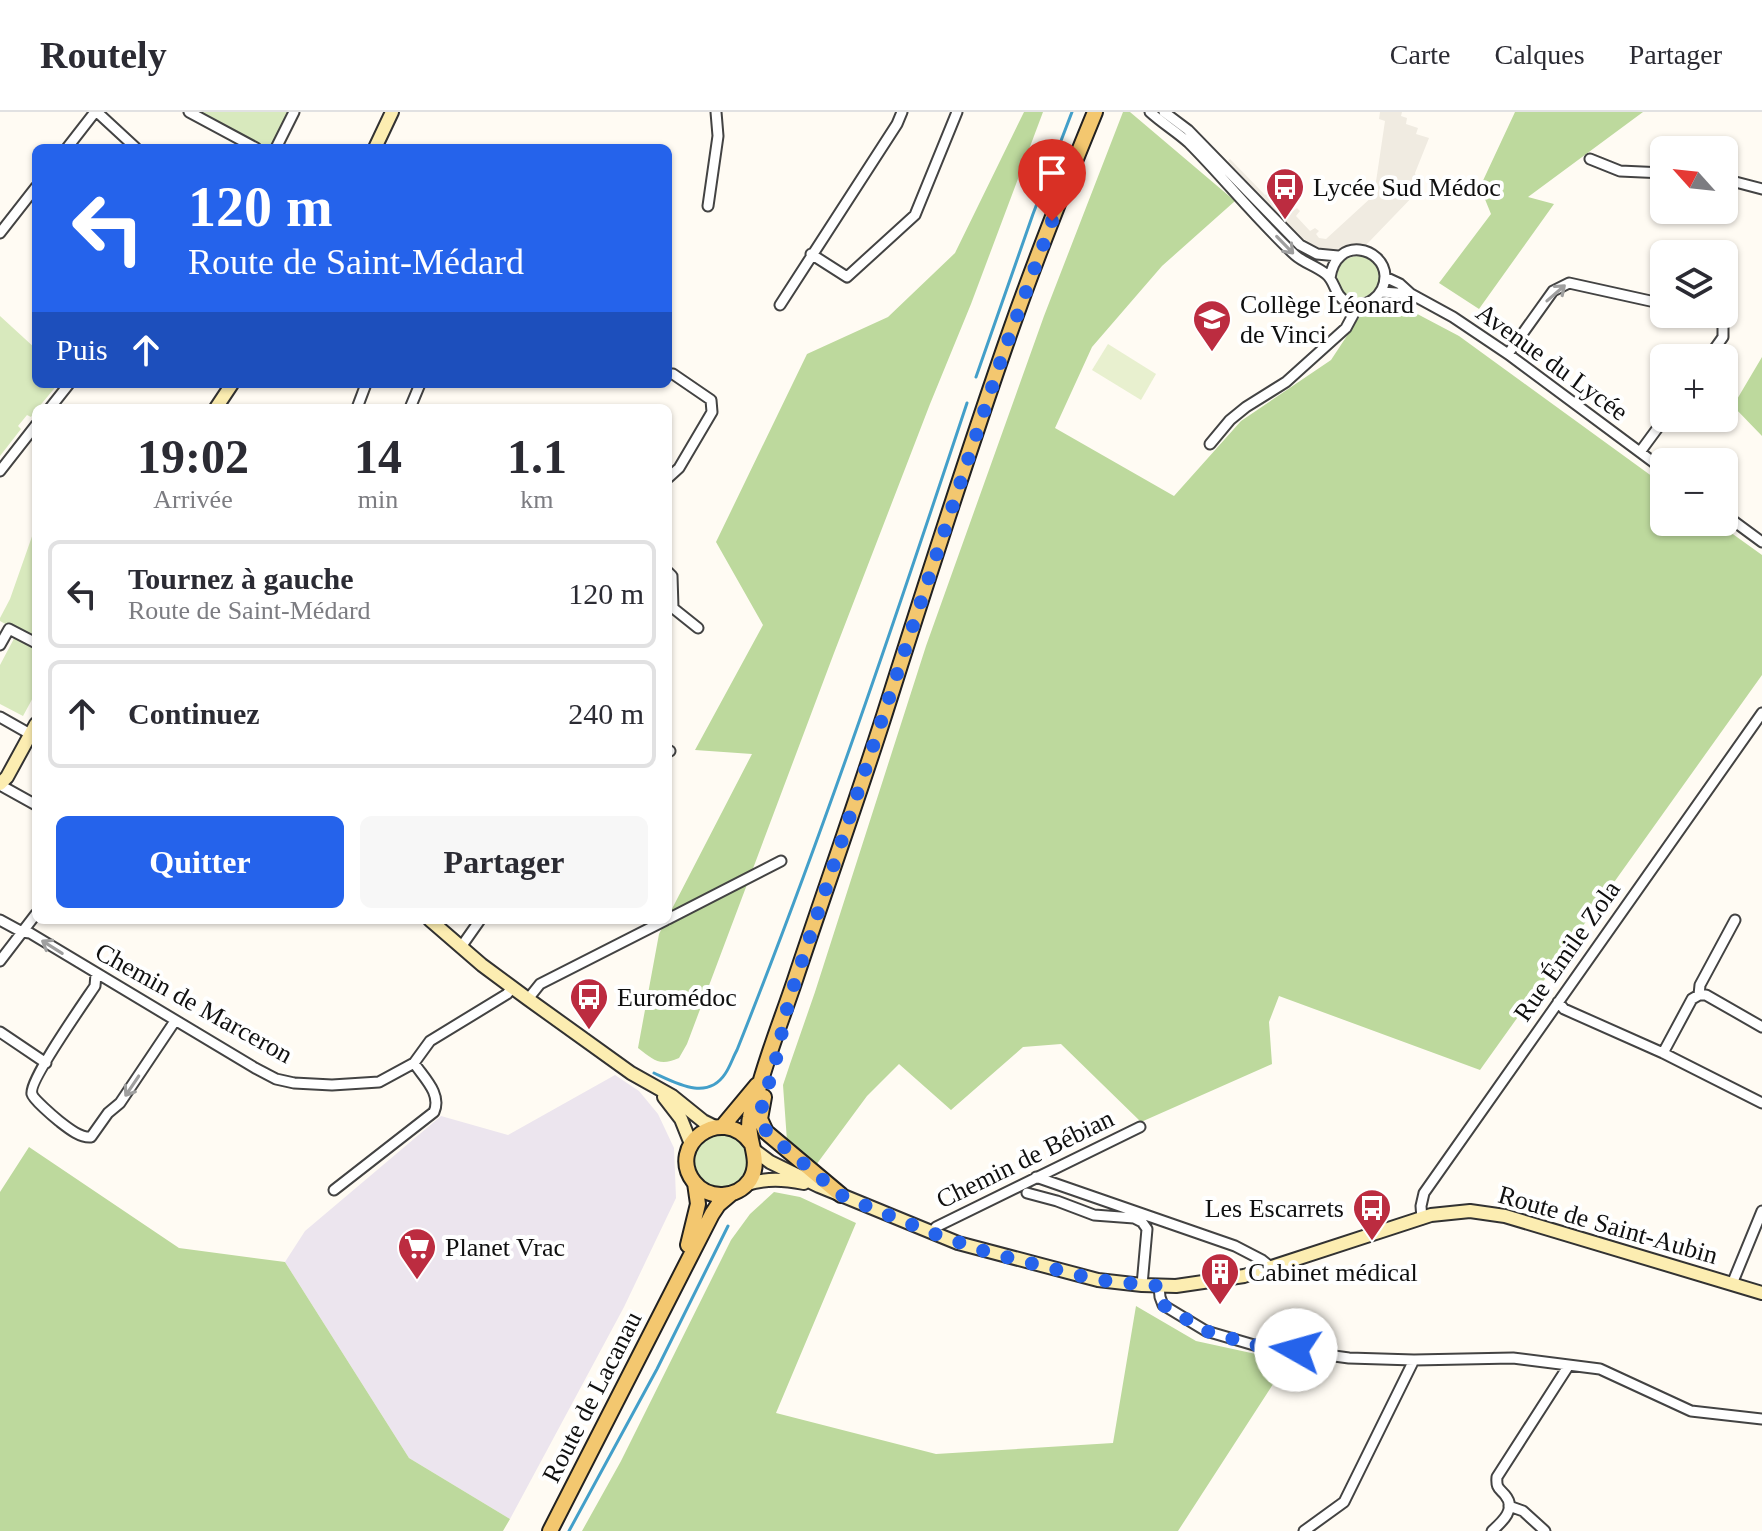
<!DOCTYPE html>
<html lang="fr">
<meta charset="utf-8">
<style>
body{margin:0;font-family:Georgia,serif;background:#f7f7f7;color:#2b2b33;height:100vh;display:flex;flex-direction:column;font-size:30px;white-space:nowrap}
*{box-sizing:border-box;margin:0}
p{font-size:26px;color:#7c7c81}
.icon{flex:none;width:44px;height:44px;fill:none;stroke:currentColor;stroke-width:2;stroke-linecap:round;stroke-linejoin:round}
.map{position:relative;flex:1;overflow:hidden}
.side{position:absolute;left:32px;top:292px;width:640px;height:520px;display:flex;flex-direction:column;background:#fff;border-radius:12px;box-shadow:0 2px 6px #0004}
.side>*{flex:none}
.guide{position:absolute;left:32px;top:32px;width:640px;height:244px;border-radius:12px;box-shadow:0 2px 6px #0004;background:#2563eb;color:#fff;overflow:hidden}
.needle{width:52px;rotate:297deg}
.tools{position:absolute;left:1650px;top:24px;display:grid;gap:16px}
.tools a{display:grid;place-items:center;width:88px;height:88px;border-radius:12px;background:#fff;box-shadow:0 2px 6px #0004;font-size:40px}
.pin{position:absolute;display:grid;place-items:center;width:68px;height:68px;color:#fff;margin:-82px -34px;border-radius:50% 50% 50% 0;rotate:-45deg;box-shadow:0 0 8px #0007}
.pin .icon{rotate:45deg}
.me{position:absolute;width:88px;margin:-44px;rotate:277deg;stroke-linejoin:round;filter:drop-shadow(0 0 6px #0008)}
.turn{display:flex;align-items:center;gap:28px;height:168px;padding:0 24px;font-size:36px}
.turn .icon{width:104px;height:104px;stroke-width:2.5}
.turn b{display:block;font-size:56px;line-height:68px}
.then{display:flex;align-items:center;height:76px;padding:0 24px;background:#0003;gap:16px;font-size:30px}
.eta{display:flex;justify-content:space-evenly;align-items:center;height:136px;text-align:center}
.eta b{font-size:48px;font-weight:800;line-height:56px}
.cta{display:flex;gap:16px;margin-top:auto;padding:16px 24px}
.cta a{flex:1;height:92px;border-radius:12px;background:#2563eb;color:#fff;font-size:32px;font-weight:800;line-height:92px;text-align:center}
.cta a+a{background:#f7f7f7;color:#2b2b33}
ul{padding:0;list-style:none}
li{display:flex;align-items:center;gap:24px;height:108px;margin:0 16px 12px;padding:0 8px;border:4px solid #e1e1e2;border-radius:12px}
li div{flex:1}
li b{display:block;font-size:30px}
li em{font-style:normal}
header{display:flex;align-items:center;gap:48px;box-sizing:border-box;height:112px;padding:0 40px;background:#fff;border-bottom:2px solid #e1e1e2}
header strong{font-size:38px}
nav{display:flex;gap:44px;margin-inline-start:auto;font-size:28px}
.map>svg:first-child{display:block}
.industrial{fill:#ece5ee}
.green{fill:#d8e9bd}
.forest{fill:#bdd99d}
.pitch{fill:#e8f0cf}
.plaza{fill:#f0ebe1}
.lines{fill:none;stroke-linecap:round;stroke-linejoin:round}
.stream{stroke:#439fc9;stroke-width:3}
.street-casing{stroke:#434343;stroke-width:13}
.secondary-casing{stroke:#323232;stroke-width:16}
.primary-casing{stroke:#212121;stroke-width:18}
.street{stroke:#fff;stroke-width:9}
.secondary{stroke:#fcedb1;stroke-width:12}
.primary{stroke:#f3c76f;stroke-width:14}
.oneway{stroke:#9f9f9f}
.route{stroke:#2563eb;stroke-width:14;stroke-dasharray:0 25.2}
.labels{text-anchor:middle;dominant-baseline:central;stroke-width:8;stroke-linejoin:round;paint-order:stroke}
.poi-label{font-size:26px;fill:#101010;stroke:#fff;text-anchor:start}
.street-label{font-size:26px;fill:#101010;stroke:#fff}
</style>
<header>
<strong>Routely</strong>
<nav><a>Carte</a><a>Calques</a><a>Partager</a></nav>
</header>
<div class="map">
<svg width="1762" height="1419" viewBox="0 0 1762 1419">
<rect width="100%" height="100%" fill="#fffbf3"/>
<path class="industrial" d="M615,963L639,979L658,1002L674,1036L676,1086L624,1195L510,1407L409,1346L285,1150L305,1119L441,1004L508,1023Z"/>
<path class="green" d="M198,0H289C283,13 278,34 262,35Z
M1337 165a21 21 0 1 1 42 0a21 21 0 1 1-42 0Z
M0,204L36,237V272H58L38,296H36L31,305L27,303L18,314L21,317L0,344Z
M36,413V580L23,604L0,592V553L18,519L0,509V506L10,487Z
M693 1049a28 28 0 1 1 56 0a28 28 0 1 1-56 0Z"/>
<path class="forest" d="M1024,0H1043L971,192L930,292L834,541L687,932L679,946C659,955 654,948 638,936L659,822L752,642L695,638L763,513L716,430L807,242L888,205L955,141Z
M1123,0H1130L1235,89L1162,154L1092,235L1055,316L1174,384L1241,309L1331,248L1362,201L1387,186L1459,224L1664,373V410H1716L1762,443V563L1480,958L1279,884L1269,910L1272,952L1141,1010L1061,932L1023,935L951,998L899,952L867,984L816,1053L787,1029L783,973L790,952L815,880L926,534L1044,204Z
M1515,0H1643L1528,85L1554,92L1479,197L1439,171L1491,102L1480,75Z
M1762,245V324L1733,294Z
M29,1035L179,1136L285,1150L409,1346L510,1407L503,1419H0V1080Z
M774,1080L800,1085L856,1111L776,1301L936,1342L1113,1331L1136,1194L1196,1229L1288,1249L1178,1419H582L621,1349L731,1128L750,1102Z"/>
<path class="pitch" d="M1108,232L1156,262L1141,288L1092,258Z"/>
<path class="plaza" d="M1380,0H1402L1401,4L1407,6L1406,12L1418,16L1416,22L1429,26L1415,61L1419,78L1367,132L1352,135L1334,141L1323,140L1306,132L1228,49L1230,47L1265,83L1277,74L1280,77L1276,83L1293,99L1297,96L1300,99L1296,104L1310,119L1315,116L1319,119L1316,122L1319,126L1326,127L1374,83L1385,9L1379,7Z"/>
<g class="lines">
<path class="stream" d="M976,265L1033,102L1072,0
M654,961C676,971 707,989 725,962C730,955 733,945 737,938C822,725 895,508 967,291
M569,1419L657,1257L728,1114"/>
<defs>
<path id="street" d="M97,0L136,36
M189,0L256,36
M1150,0C1162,11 1177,20 1189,31C1225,67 1257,108 1295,143C1304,151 1316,154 1326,162C1336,170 1334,184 1347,190C1366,199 1385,183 1385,164C1384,135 1336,123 1330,166
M1164,0L1188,18L1300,133L1317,142L1338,144
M67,36L95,0
M276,36L294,0
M1590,47L1620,59L1664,61
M1724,67L1762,77
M708,94L718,24L716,0
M0,121L36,75
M811,142L847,165L915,103L957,0
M1385,165L1400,172L1411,182L1453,205L1508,242L1664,358
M1381,180L1411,182
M780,193L897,12L902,0
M1508,242L1553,179L1569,171L1664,192
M1708,246L1723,225V212L1712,202
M50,296L69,272
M357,296L366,272
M410,296L420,272
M1210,332L1230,308L1246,295L1286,270L1346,216L1353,203V192
M1640,340L1665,306
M0,359L36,313
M668,366L679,356L712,300L711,288L673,262
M1724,402L1762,430
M668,460L672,464L673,496L698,516
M0,533L9,517L36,531
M0,605L30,622
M668,638L670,639
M0,673L36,693
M668,807L781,749
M0,808L22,820L30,821L255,956L276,967L294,971L332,973L379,970L414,951L430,929L507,882L512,876
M461,835L480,808
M0,849L36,802
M96,862L95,874C85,889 28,970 32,982C33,987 54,1005 59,1009C68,1016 80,1026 91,1025L108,1001L120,991L175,909
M1699,883L1700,873L1735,808
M528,887L540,872L666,808
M1558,890L1564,897L1663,941L1762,991
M0,920L46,951
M1663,941L1692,887L1699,883H1706L1762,915
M1036,1065L1235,1134L1262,1148L1272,1156
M334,1078L434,1000C442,982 424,966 414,951
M1027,1081L1057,1089L1094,1103L1134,1106L1142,1110L1147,1117L1142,1173
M1422,1107L1421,1094L1424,1081L1762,601
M932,1121L936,1115L1140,1015
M1732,1172L1762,1099
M1159,1174L1160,1185L1163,1193L1206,1219L1254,1233L1349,1246L1414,1248L1513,1246L1600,1257L1691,1299L1762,1307
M1509,1394L1523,1399L1545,1419
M1304,1419L1344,1390L1414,1248
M1492,1419C1502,1410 1517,1397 1505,1383C1499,1376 1496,1376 1497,1365L1569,1253"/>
<path id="secondary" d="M375,36L392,0
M216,296L232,272
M0,672L7,665L36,612
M430,808L482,853L528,887L631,961L672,984L703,1009L715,1015
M664,985L681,1007L691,1032
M754,1038L770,1050L819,1074L958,1131L1098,1168L1142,1173L1176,1174L1244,1164L1431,1103L1470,1099L1505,1104L1762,1181
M747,1072C768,1066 783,1067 804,1071"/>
<path id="primary" d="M764,985L760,1007L766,1020L841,1083
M722,1015L757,973
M751,1031C721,991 666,1034 694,1070C708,1088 737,1087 750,1068C763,1047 745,1027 750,1005C751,998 754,992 756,986C766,946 782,907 795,868C824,781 855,694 883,607C924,478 965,348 1010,220C1036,146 1065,73 1095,0
M688,1133L698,1092L695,1071
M550,1419L712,1102L718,1093L731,1082"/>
</defs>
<use href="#street" class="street-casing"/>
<use href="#secondary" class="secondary-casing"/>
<use href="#primary" class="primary-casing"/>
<use href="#street" class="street"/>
<use href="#secondary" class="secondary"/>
<use href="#primary" class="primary"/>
</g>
<defs><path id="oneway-shaft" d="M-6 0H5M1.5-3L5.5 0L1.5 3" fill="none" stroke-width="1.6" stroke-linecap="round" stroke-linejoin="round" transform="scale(2)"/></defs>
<g class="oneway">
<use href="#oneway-shaft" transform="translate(1285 133) rotate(46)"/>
<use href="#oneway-shaft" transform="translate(1556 181) rotate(-41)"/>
<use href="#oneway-shaft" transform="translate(52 835) rotate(-148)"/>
<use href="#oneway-shaft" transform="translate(132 974) rotate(124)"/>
</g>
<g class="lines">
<path class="route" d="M1052,109L1003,242L789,888L776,947L761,998L762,1014L772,1025L841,1083L852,1088L932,1121L990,1141L1098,1168L1159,1174L1160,1185L1163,1193L1206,1219L1254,1233L1296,1238"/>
</g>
<defs>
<symbol id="bus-pin" viewBox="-11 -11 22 30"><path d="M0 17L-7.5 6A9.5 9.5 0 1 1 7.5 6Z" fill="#bc2c40" stroke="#fff"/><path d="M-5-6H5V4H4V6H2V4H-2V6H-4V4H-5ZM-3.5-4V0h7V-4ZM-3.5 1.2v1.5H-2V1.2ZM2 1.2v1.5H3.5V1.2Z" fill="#fff"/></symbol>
<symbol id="school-pin" viewBox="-11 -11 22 30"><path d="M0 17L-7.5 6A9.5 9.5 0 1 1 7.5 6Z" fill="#bc2c40" stroke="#fff"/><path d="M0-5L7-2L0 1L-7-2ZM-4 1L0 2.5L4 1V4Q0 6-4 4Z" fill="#fff"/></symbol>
<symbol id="supermarket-pin" viewBox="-11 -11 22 30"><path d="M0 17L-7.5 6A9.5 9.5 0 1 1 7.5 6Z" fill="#bc2c40" stroke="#fff"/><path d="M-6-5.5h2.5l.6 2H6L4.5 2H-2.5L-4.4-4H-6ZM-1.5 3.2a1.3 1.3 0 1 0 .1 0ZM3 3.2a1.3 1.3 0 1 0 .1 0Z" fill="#fff"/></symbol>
<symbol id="building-pin" viewBox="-11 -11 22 30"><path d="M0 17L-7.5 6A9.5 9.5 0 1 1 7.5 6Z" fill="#bc2c40" stroke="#fff"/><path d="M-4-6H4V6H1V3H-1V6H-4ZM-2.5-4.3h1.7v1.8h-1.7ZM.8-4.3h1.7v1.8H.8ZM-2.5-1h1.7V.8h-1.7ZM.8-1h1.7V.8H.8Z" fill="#fff"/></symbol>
</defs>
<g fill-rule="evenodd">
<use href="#bus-pin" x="1263" y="53" width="44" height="60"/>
<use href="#school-pin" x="1190" y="185" width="44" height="60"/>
<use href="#bus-pin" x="567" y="863" width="44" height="60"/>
<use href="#bus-pin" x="1350" y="1074" width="44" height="60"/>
<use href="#supermarket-pin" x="395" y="1113" width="44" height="60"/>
<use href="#building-pin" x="1198" y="1138" width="44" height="60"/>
</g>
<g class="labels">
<g class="poi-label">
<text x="1313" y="75">Lycée Sud Médoc</text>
<text x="1240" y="192">Collège Léonard<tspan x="1240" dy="30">de Vinci</tspan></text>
<text x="617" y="885">Euromédoc</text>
<text x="1344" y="1096" text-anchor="end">Les Escarrets</text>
<text x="445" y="1135">Planet Vrac</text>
<text x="1248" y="1160">Cabinet médical</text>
</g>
<g class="street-label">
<text transform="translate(1552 250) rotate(36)">Avenue du Lycée</text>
<text transform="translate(1567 839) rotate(-55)">Rue Émile Zola</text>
<text transform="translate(194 891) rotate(29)">Chemin de Marceron</text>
<text transform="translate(1025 1047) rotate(-26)">Chemin de Bébian</text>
<text transform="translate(1608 1113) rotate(16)">Route de Saint-Aubin</text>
<text transform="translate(592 1285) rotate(-63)">Route de Lacanau</text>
</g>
</g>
</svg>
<div class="tools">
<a><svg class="needle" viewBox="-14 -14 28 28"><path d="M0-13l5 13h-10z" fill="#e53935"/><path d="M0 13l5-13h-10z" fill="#7c7c81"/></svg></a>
<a><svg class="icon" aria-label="layers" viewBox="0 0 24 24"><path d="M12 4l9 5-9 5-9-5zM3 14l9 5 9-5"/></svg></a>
<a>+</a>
<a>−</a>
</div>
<div class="pin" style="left:1052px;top:109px;background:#d93025"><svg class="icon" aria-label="arrive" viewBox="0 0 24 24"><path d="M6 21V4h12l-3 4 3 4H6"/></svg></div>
<svg class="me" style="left:1296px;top:1238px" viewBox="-20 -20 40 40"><circle r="19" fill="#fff"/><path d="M0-13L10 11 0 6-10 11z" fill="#2563eb"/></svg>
<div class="guide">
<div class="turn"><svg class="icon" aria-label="left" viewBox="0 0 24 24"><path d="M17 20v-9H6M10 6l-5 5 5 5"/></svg><div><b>120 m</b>Route de Saint-Médard</div></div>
<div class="then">Puis<svg class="icon" aria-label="ahead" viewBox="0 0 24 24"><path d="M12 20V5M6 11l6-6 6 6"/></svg></div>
</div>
<section class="side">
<div class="eta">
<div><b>19:02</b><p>Arrivée</p></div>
<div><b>14</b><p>min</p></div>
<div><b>1.1</b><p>km</p></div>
</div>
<ul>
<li><svg class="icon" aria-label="left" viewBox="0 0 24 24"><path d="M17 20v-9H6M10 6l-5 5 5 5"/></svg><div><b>Tournez à gauche</b><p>Route de Saint-Médard</p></div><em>120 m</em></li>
<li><svg class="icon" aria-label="ahead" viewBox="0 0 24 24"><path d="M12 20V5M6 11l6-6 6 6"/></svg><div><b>Continuez</b></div><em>240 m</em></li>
</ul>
<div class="cta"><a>Quitter</a><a>Partager</a></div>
</section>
</div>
